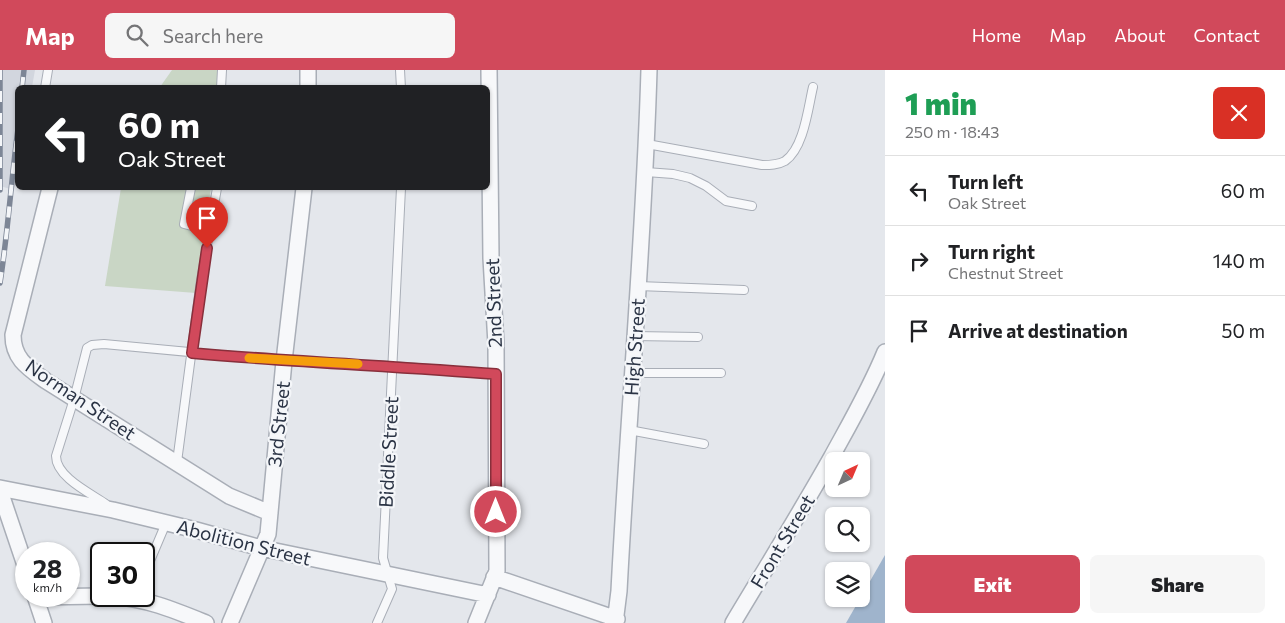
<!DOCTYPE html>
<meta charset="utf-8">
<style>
body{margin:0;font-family:Commissioner,sans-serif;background:#f6f6f6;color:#202124;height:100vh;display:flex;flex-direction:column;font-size:19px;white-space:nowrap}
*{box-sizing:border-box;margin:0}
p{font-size:16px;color:#757577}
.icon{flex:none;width:28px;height:28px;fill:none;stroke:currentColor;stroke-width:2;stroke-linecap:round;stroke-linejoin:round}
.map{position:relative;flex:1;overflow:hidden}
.panel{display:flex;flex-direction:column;background:#fff;width:400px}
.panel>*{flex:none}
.banner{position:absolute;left:15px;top:15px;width:475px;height:105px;border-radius:8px;box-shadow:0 1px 4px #0004;background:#202124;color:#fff;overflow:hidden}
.needle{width:32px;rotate:44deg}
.buttons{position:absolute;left:825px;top:382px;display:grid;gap:10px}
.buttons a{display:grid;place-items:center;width:45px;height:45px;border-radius:8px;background:#fff;box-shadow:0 1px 4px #0004;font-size:25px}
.speed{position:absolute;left:15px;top:472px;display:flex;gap:10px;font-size:25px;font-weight:700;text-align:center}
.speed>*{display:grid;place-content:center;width:65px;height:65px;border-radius:50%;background:#fff;box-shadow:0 1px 4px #0004;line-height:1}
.speed small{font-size:12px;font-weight:400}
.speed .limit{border:2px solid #111;border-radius:8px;background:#fff;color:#111}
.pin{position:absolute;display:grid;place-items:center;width:42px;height:42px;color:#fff;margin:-51px -21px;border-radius:50% 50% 50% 0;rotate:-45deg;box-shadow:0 0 5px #0007}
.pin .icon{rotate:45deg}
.me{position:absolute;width:55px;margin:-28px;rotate:0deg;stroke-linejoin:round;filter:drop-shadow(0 0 4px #0008)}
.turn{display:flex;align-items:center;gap:18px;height:105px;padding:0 20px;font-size:22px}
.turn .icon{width:65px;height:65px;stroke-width:2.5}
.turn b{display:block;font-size:35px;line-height:42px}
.round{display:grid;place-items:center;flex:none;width:52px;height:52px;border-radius:8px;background:#f6f6f6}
.head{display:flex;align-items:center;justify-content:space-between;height:85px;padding:0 20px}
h1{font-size:30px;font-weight:800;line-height:38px;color:#1e9e55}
.cta{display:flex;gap:10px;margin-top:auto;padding:10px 20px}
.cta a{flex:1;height:58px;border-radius:8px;background:#d1495b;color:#fff;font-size:20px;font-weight:800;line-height:58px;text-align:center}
.cta a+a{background:#f6f6f6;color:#202124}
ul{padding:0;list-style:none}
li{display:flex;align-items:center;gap:15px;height:70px;padding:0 20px;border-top:1px solid #e0e0e0}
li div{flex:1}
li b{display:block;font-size:19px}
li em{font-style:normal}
header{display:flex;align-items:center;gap:30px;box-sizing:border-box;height:70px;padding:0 25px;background:#d1495b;color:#fff}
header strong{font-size:24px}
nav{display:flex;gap:28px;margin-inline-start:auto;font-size:18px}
.search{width:350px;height:45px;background:#f6f6f6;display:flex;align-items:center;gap:12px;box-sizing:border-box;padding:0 18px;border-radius:8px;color:#757577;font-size:19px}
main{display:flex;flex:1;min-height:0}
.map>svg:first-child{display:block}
.built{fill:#d2d6de}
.green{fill:#c9d6c5}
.water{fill:#9fb4cc}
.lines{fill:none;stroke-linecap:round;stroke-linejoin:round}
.service-casing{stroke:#a9aeb7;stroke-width:10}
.minor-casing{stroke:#a9aeb7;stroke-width:18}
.service{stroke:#f7f8fa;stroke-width:8}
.minor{stroke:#f7f8fa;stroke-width:15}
.rail-casing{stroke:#7d8696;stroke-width:5.5}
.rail{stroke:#f4f6f9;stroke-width:4;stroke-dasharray:11;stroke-linecap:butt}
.route-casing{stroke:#882f3b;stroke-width:12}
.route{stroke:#d1495b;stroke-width:9}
.slow{stroke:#f59e0b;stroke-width:9}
.labels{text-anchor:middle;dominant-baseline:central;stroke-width:4.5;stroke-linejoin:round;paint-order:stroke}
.street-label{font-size:19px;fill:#2b3445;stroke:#f4f6f9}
</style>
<header>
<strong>Map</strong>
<div class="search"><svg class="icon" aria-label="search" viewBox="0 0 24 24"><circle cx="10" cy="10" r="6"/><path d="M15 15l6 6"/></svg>Search here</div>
<nav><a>Home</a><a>Map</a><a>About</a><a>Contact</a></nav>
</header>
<main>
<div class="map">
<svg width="885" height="553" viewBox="0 0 885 553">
<rect width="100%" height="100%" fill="#e4e7ec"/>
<path class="built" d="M0,0H35L32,17L18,18V101L14,120L0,116Z"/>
<path class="green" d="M172,0H217V17H160Z
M121,118H211L196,223L105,216Z"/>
<path class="water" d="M885,485V553H846Z"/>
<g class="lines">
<defs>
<path id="service" d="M400,0L401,18
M45,18L48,0
M221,18L222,0
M647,74L762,95C770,95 778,95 785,91C804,78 808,38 813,17
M646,102L673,104L690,108L706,116L726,131L752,136
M191,118L184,154L210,161
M638,216L744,220
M634,266L698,267
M633,303H721
M629,360L704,374
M177,392L201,210L217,118
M106,434C90,423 56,407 56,386L74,329L87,278L92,275L104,274L284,291L392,296L496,304
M144,505L166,453
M377,553L392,519L383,488L401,118"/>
<path id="minor" d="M308,18V0
M50,118L13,265C13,289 28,298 46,311L229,426L270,443
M0,418L113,440L196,460L261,478L488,525
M0,421L26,498
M494,507L617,549
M35,526L44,553
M112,526C148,529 174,540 206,553
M36,527L101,526
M230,553L268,464L284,291L304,118
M476,553L497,501L496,274L491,188L489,0
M615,553L619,521C628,347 644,174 649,0
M733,553C766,498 800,443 831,388C850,353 870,319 885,282"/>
</defs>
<use href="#service" class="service-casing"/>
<use href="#minor" class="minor-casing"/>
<use href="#service" class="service"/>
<use href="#minor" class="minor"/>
<defs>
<path id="rail" d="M22,18L24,0
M0,120V0
M0,213C8,162 11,111 18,59"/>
</defs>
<use href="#rail" class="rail-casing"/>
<use href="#rail" class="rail"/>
</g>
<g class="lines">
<defs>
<path id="route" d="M207,178L192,283C293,292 395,296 496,304V442"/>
</defs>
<use href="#route" class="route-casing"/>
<use href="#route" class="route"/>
<path class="slow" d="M249,288L358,294"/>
</g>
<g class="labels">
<g class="street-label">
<text transform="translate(493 233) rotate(-92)">2nd Street</text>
<text transform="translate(634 277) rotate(-86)">High Street</text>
<text transform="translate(81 329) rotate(34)">Norman Street</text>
<text transform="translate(278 354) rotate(-84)">3rd Street</text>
<text transform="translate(388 382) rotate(-87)">Biddle Street</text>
<text transform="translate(782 471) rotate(-59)">Front Street</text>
<text transform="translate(244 472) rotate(14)">Abolition Street</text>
</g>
</g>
</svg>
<div class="buttons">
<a><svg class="needle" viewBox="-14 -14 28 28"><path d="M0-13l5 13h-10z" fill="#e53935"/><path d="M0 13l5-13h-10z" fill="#757577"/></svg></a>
<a><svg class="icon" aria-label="search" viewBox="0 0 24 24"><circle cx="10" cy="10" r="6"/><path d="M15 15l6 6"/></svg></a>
<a><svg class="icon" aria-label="layers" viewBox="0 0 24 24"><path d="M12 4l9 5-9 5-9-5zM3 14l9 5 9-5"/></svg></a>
</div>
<div class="speed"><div>28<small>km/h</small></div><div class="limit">30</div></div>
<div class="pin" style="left:207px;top:178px;background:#d93025"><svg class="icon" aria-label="arrive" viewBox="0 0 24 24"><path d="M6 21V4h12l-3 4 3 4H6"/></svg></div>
<svg class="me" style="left:496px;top:442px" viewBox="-20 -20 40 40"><circle r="17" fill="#d1495b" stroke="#fff" stroke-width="3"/><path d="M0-11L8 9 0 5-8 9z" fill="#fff"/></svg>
<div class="banner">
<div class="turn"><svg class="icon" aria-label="left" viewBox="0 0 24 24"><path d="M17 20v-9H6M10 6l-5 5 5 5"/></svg><div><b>60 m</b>Oak Street</div></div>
</div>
</div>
<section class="panel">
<div class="head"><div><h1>1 min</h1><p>250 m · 18:43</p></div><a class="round" style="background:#d93025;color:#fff"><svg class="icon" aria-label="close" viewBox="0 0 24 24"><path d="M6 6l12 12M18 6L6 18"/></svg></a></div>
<ul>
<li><svg class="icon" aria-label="left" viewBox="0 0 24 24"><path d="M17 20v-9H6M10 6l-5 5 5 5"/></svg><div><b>Turn left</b><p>Oak Street</p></div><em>60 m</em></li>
<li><svg class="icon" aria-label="right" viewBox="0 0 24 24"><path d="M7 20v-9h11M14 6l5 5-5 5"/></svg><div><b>Turn right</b><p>Chestnut Street</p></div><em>140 m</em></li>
<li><svg class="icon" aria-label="arrive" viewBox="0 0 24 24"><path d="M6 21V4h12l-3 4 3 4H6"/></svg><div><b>Arrive at destination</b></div><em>50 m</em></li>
</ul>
<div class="cta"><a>Exit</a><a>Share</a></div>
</section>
</main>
